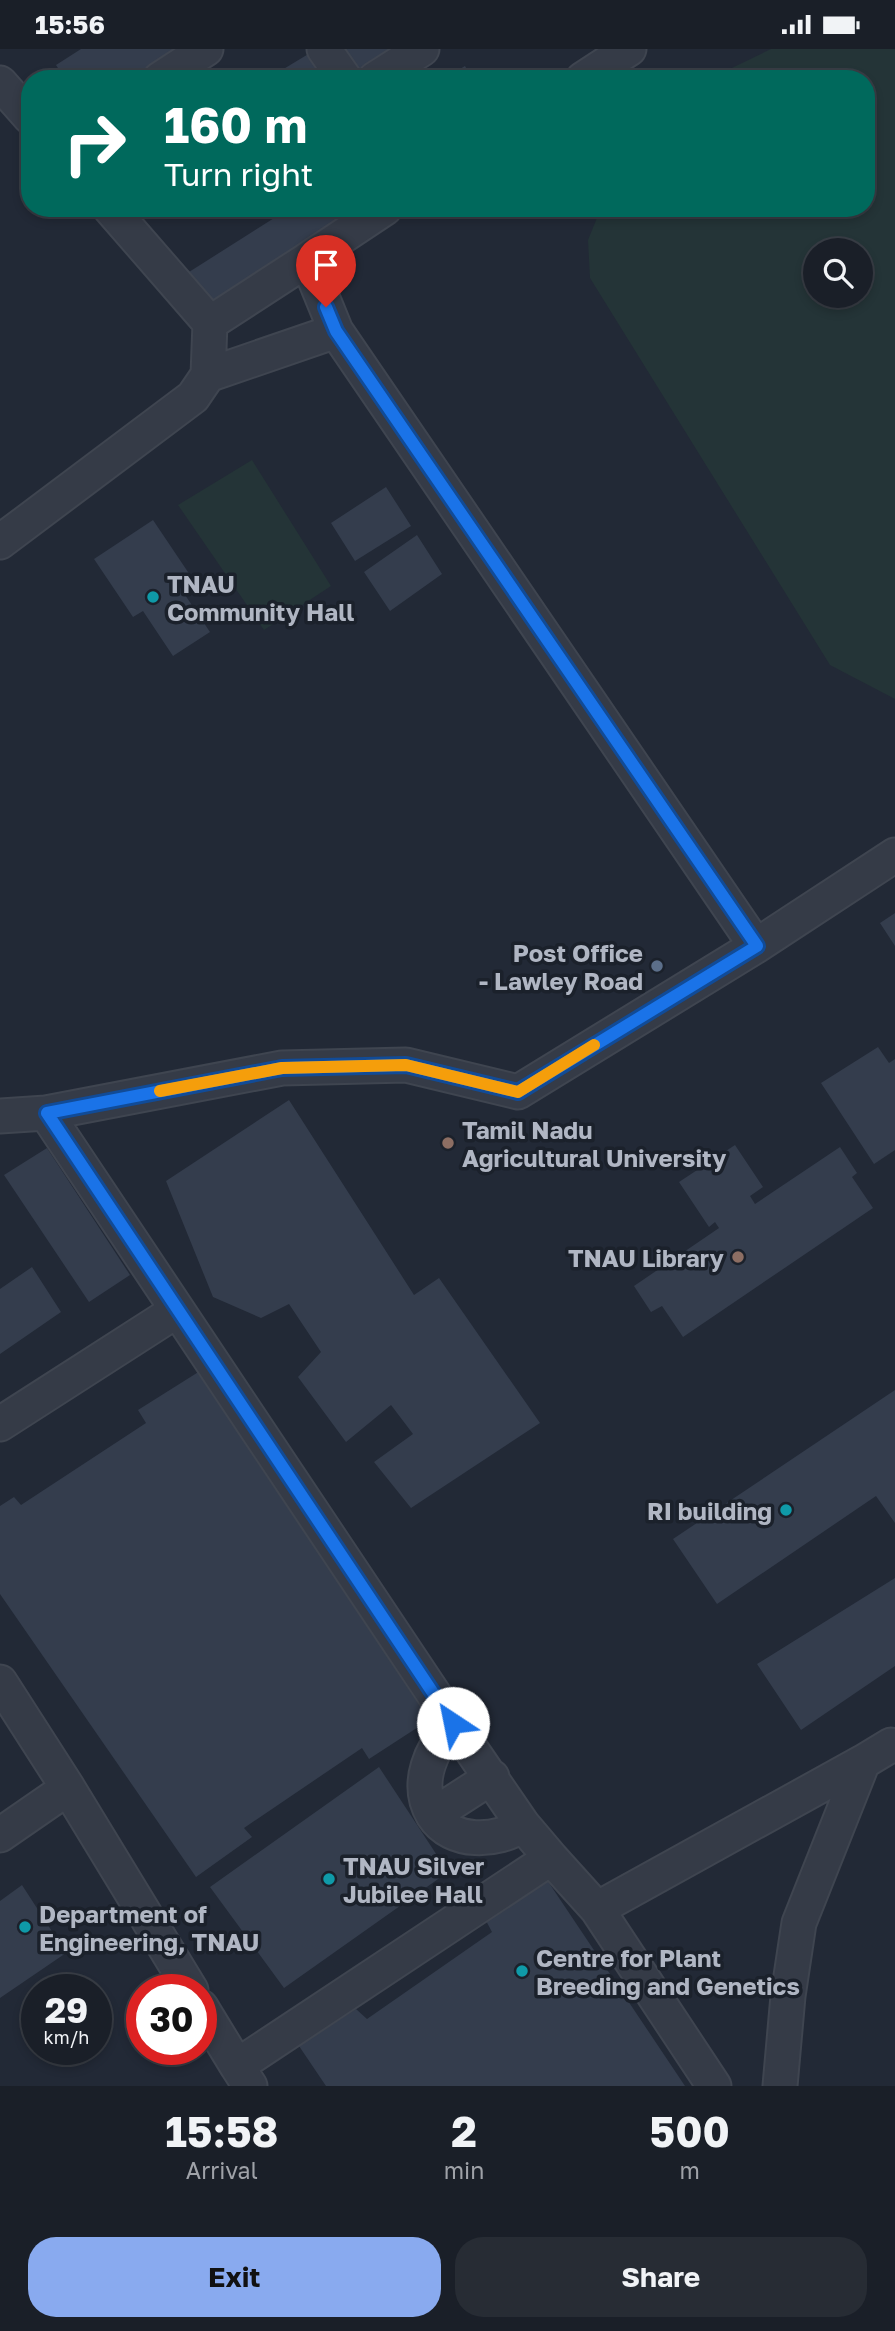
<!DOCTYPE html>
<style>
body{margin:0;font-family:"Golos Text",sans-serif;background:#272c34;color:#f1f3f6;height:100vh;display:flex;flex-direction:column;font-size:26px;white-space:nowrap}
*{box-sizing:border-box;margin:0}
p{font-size:23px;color:#9fa2a8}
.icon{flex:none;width:38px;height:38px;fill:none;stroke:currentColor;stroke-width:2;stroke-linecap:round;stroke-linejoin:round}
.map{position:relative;height:2037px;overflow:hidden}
.panel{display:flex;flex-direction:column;background:#1a1f28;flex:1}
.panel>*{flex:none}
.banner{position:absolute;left:21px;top:21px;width:854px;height:147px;border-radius:28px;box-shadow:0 4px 10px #0003,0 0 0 2px #383d45;background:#00695c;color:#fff;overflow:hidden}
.tools{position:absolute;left:803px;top:189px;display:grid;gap:14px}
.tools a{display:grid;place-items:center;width:70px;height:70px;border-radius:50%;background:#1a1f28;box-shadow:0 4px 10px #0003,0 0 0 2px #383d45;font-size:35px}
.speed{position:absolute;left:21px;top:1925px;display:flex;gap:14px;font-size:35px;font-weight:700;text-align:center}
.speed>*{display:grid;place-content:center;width:91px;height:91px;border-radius:50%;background:#1a1f28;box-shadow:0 4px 10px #0003,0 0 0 2px #383d45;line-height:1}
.speed small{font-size:18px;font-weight:400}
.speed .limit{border:10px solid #d22;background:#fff;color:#111}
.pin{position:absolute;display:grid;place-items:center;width:60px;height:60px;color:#fff;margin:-72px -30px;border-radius:50% 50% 50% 0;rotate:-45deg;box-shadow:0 0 7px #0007}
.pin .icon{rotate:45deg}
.me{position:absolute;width:77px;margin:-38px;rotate:326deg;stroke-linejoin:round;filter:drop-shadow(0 0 5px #0008)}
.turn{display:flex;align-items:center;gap:24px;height:147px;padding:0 28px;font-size:32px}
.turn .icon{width:91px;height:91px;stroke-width:2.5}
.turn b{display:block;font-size:49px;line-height:60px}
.eta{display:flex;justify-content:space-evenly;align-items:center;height:119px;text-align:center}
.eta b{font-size:42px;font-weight:700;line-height:49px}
.primary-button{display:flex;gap:14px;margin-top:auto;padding:14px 28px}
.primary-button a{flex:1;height:80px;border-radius:28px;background:#89aaef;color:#111;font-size:28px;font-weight:700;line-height:80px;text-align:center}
.primary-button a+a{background:#272c34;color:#f1f3f6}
.status{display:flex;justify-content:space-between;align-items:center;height:49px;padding:0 35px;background:#1a1f28;direction:ltr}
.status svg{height:19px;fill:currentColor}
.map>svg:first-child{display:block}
.green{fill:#243437;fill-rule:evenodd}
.building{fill:#343d4d}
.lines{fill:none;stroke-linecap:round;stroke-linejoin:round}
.street-casing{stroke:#3f4550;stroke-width:37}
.street{stroke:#353b47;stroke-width:33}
.route-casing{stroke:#114b97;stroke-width:18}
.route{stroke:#1a73e8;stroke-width:12}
.slow{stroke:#f59e0b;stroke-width:12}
.culture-dot{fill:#0f9aa8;stroke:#1b212b;stroke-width:2.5}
.service-dot{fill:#5c6f8a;stroke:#1b212b;stroke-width:2.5}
.education-dot{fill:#8d6e63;stroke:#1b212b;stroke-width:2.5}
.labels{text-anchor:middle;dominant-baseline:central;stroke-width:7;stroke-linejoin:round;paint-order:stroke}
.poi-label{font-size:24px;font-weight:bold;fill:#b0b6c3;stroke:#1b212b;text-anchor:start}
</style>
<div class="status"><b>15:56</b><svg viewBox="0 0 49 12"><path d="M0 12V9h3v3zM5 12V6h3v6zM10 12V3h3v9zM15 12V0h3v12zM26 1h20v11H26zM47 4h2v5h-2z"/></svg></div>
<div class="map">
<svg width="895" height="2037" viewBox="0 0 895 2037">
<rect width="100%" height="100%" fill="#222936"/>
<path class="green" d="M771,0H895V650L830,616L590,229L588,191L601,159H866V30H709ZM816,201H861V247H816Z
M252,411L331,537L264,581L178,456Z"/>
<path class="building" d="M81,0H177L131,30H65L56,16Z
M336,0H404L355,30Z
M315,1L336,30H267Z
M465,17L472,30H443Z
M290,159H363L215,256L189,223Z
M386,438L411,477L355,512L331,474Z
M153,471L190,526L177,534L210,583L173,607L143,562L133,568L94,510Z
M417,486L442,525L390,562L364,523Z
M895,864V897L880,874Z
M878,998L889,1014L895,1010V1101L874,1115L821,1034Z
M289,1051L414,1246L439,1229L540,1374L411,1459L374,1413L413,1385L391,1356L346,1393L298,1328L321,1303L289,1255L261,1269L213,1248L166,1132Z
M735,1096L763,1138L750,1147L755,1155L840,1098L857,1124L852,1128L873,1159L683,1288L662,1257L651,1263L634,1237L719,1179L715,1173L709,1178L679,1133Z
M47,1099L130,1226L89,1253L4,1126Z
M32,1218L61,1263L0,1305V1240Z
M200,1322L429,1671L369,1710L362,1699L244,1779L252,1788L196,1828L0,1545V1457L14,1448L21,1456L146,1374L138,1361Z
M895,1341V1474L876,1447L717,1555L673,1490Z
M895,1529V1617L801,1681L757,1615Z
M379,1718L448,1823L284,1939L210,1838Z
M545,1828L685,2037H326L299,1997L356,1960L367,1970L492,1883L484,1868Z
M22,1836L66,1904L0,1949V1852Z"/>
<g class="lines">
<defs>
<path id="street" d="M324,0L345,30
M160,30L206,0
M375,30L422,0
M583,30L629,0
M0,34L30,68
M110,159L210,274L307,211
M385,159L307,211L336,282L756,897
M208,326L336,282
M0,493L193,348L208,326L210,274
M46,1064L453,1674L523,1776L551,1809L237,2017L250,2037
M0,1067L46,1064L282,1019L406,1016L518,1043L756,897L895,806
M0,1375L176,1262
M0,1633L68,1739
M453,1674C432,1699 414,1734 433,1766L492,1728
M433,1766C452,1796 497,1793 523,1776
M0,1786L68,1739L191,1941
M551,1809L597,1860L714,2037
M597,1860L863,1713
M201,1958L237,2017
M780,2037L788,1947L799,1874L863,1713L891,1696L895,1697"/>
</defs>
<use href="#street" class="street-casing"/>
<use href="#street" class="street"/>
</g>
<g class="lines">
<defs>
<path id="route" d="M326,258L336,282L757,897L518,1043L406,1016L282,1019L47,1064L453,1674"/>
</defs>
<use href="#route" class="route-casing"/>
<use href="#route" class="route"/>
<path class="slow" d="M160,1042L282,1019L406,1016L518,1043L594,996"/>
</g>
<g class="culture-dot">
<circle cx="153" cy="548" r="7"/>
<circle cx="786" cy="1461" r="7"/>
<circle cx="329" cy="1830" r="7"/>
<circle cx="25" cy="1878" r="7"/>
<circle cx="522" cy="1922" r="7"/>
</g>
<circle class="service-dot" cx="657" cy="917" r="7"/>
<g class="education-dot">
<circle cx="448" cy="1094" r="7"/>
<circle cx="738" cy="1208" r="7"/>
</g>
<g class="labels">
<g class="poi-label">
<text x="167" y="534">TNAU<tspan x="167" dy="28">Community Hall</tspan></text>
<text x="643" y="903" text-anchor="end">Post Office<tspan x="643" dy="28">- Lawley Road</tspan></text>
<text x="462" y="1080">Tamil Nadu<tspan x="462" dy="28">Agricultural University</tspan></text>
<text x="724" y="1208" text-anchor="end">TNAU Library</text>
<text x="772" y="1461" text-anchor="end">RI building</text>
<text x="343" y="1816">TNAU Silver<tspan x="343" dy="28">Jubilee Hall</tspan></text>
<text x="39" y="1864">Department of<tspan x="39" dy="28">Engineering, TNAU</tspan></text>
<text x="536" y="1908">Centre for Plant<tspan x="536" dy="28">Breeding and Genetics</tspan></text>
</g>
</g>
</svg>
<div class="tools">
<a><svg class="icon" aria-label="search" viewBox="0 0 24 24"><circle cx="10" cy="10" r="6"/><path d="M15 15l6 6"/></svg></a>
</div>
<div class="speed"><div>29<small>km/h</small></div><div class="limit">30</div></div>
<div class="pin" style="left:326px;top:258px;background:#d93025"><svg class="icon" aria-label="arrive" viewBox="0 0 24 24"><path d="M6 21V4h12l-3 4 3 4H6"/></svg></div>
<svg class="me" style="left:453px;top:1674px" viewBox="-20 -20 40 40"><circle r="19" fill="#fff"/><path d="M0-13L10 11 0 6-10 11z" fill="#1a73e8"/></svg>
<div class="banner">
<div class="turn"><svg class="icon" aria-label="right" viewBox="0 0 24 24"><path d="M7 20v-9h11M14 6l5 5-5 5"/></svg><div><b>160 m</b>Turn right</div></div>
</div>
</div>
<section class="panel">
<div class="eta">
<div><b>15:58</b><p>Arrival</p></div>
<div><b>2</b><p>min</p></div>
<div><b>500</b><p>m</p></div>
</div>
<div class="primary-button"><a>Exit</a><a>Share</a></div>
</section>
